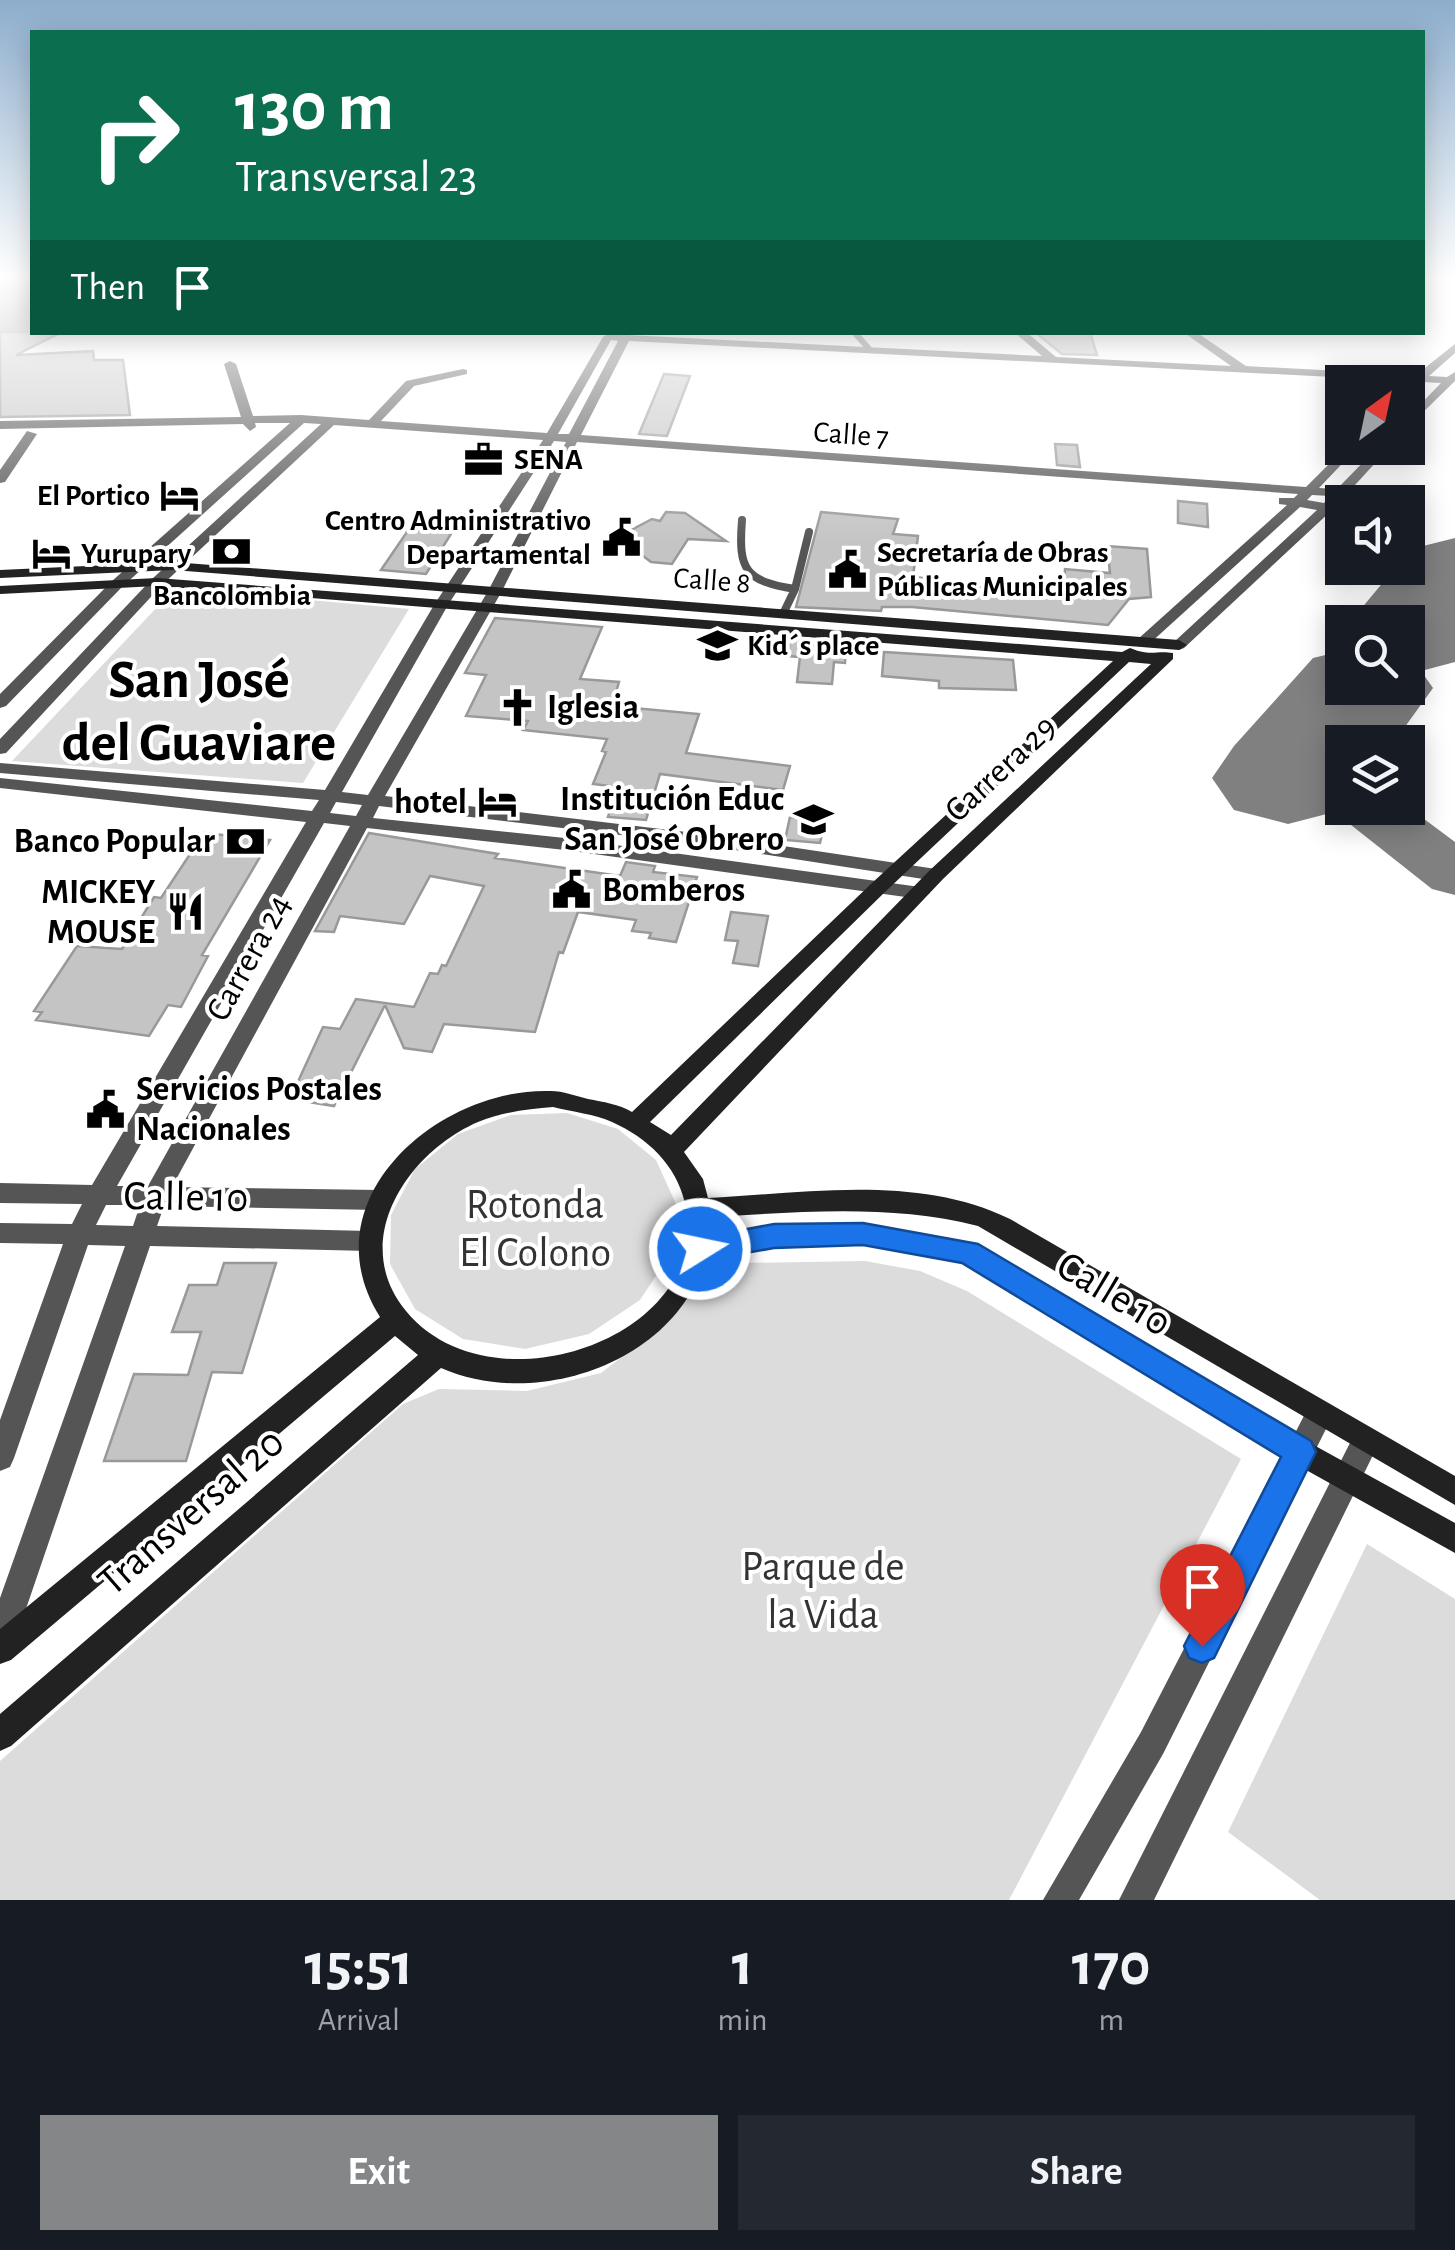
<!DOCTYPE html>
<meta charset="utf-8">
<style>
body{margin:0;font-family:"Alegreya Sans",sans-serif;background:#242831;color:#f1f3f6;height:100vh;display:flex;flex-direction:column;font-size:38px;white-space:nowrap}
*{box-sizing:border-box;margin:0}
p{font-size:32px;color:#9ea1a6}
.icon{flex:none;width:55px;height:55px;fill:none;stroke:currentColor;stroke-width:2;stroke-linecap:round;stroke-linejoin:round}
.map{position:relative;height:1900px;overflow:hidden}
.panel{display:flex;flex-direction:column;background:#171b24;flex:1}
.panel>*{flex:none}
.banner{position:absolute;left:30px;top:30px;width:1395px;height:305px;border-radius:0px;box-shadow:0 5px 25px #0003;background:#0b6e4f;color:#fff;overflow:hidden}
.needle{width:65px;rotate:33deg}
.controls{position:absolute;left:1325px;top:365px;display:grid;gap:20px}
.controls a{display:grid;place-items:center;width:100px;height:100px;border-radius:0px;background:#171b24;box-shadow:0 5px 25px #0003;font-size:50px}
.pin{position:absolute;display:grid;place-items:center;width:85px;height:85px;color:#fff;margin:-102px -42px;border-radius:50% 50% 50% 0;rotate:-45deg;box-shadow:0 0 10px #0007}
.pin .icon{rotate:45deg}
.me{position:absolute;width:110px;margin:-55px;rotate:80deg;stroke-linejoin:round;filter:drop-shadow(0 0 8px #0008)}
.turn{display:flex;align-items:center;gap:35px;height:210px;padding:0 40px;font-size:45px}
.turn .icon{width:130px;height:130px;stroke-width:2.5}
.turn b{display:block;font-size:70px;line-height:85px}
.then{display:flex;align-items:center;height:95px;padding:0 40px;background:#0003;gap:20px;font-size:38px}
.eta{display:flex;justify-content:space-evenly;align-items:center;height:170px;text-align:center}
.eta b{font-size:60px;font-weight:700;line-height:70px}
.primary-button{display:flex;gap:20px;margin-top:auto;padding:20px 40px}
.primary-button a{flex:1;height:115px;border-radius:0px;background:#858687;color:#fff;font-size:40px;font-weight:700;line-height:115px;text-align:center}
.primary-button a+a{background:#242831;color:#f1f3f6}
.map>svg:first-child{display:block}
.green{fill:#dcdcdc}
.water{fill:#a3a3a3}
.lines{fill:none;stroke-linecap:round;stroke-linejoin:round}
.taxiway{fill:#808080;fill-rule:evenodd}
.runway{fill:#808080;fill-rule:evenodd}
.building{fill:#c4c4c4;stroke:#999;stroke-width:2.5}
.lane-far1{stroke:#555;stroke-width:6}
.lane{stroke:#555;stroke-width:8}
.street{fill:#555;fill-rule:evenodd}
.secondary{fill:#222;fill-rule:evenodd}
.route{fill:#1a73e8;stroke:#114b97;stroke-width:2.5}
.labels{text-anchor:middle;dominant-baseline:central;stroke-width:8;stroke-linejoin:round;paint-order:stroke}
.far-street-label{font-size:30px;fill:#000;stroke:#fff}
.far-poi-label{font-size:30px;font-weight:bold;fill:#000;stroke:#fff;text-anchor:start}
.poi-label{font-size:35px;font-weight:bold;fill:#000;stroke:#fff;text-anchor:end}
.street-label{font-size:35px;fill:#000;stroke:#fff}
.near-street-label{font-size:42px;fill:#000;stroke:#fff}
.near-park-label{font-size:42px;fill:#333;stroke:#fff}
.town-label{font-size:55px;font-weight:bold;fill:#000;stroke:#fff}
</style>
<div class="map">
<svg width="1455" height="1900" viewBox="0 0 1455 1900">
<rect width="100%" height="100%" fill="#fff"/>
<path class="green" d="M175,588L409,609L303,783L12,761Z
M567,1113L618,1129L656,1160L676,1204L671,1253L640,1300L589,1334L525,1349L463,1339L415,1309L390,1264L391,1215L415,1169L458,1134L511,1115Z
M865,1261L920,1271L967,1291L1241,1459L1009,1900H0V1761L403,1404L439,1389L527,1391L601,1373L649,1336L688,1286L740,1263Z
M1367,1544L1455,1599V1900H1320L1228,1832Z"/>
<path class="water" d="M0,279H32V332L221,333L0,336Z"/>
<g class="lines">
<path class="taxiway" d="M1304,741L1325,746L1342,759V808L1408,807L1455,842V895L1432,889L1346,821L1338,806C1313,799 1289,781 1274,759L1283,746Z"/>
<path class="runway" d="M1455,538V662L1421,671L1433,688L1394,742H1342V810L1288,824L1234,810L1212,778L1234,746L1313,658L1342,651V688H1408V622H1350L1395,568H1408L1411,549Z"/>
</g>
<path class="building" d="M0,332H62L16,355L93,351L94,360H123L130,415L0,417Z
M1035,332H1090L1097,355L1062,354Z
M664,374L690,376L667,436L639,434Z
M1055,444L1077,445L1080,467L1057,465Z
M1178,501L1207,504L1208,527L1178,523Z
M666,512L685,513L726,541L688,539L672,564L651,562L618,537L652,519L660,521Z
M821,512L898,519L893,534L918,536L913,577L936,579L935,584L1035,591L1034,581L1064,583L1065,569L1110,573L1107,546L1147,549L1151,597L1129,599L1108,625L912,607H882L881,611L796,607Z
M411,526L454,529L426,574L381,570Z
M495,618L602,627L580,679L619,682L612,706L699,714L686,753L790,766L783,790L660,774L646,820L608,817L618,787L593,784L606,752L602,751L607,739L523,730L528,721L466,716L486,675L465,673Z
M790,639L846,644L845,663L834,662L832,684L797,682L800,657L788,656Z
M884,652L1013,660L1016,690L939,688V681L882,676Z
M790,817L825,822L820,843L785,840Z
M204,833L270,840L202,955L208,956L181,1007L168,1005L149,1036L36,1020L42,1012L34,1011L77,946L122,949L154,897L161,898Z
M369,833L498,854L495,858L620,876L626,862L655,866L653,872L697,877L676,942L649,938L651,933L632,931L636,920L578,912L563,953L559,952L535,1032L444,1024L432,1052L404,1048L385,1005L334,1106L290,1099L323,1027L340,1029L356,999L414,1007L430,973L438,974L442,965L446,966L484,886L430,876L404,924L340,916L334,932L315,931Z
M731,912L768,916L758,966L733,963L738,941L725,940Z
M224,1263H276L242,1373L212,1372L186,1461H104L134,1374L188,1375L201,1332H172L189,1285H217Z"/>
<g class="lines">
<path class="lane-far1" d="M854,332L870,350"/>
<path class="lane" d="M742,520C738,570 745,581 795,589L783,614
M795,589L809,532"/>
<path class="street" d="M1014,332H1026L1056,357L1231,366L1183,332H1196L1246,366L1416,375L1455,344V353L1429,376L1447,377L1455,372V381L1408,427V417L1441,383L1422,382L1415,385L1410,381L629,341L581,435L1306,487L1345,448H1357L1319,488L1337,489L1377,448H1389L1332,510L1184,648L1179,650L1171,645L1174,642L1317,510L1300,507L1148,645H1138V639L1287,505L1279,504V498H1294L1298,494L577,442L502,591L385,796L703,834L936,869L945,875L936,881L703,845L379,806L373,818L565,838L920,887L930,893L920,899L565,850L367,828L172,1187L379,1190L387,1193L391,1200L387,1207L379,1210L164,1206L157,1226L369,1231L378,1234L381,1241L378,1248L369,1251L150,1246L15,1641L11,1652L0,1656V1598L125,1246L88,1245L14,1458L10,1467L0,1471V1420L63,1244L0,1243V1223L72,1224L82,1204L0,1203V1183L92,1185L306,822L0,788V778L312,811L319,800L0,773V763L325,790L434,605L543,440L334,425L162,585L6,753L0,754V739L152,579L321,424L304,423L122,587L6,706L0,708V694L112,581L290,423H255L256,427L250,431L243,424L0,429V421L241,417L224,364L230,361L236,364L253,416L301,415L369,420L406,381L463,369L467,370V374L414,386L381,421L547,433L603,337L608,334L1042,356ZM611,340L618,341L569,434H558ZM554,441L566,442L488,591L368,795L342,792L448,605ZM1312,495L1330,496L1324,503L1307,500ZM336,802L362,805L356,816L330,813ZM324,823L350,826L148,1186H117ZM106,1205H140L133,1226L96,1225Z
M27,431L37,434L5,482L0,483V470Z
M1320,1401L1330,1404L1334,1413L1163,1754L1079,1900H1043L1141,1732L1310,1404Z
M1366,1427L1376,1431L1380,1440L1376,1449L1154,1900H1119L1356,1431Z"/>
<path class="secondary" d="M173,562L1179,640L1187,645L1179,650L173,570L0,578V570Z
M157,578L1122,652L1130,648C1152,657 1155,650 1173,653V659L943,879L684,1152L703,1179L708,1198C805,1193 919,1174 1010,1219L1455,1476V1505L978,1226C890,1204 802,1212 712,1217L711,1237L774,1226L863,1224L977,1245L1310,1443L1455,1523V1553L1290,1461L963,1261L863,1244L774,1246L708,1258C705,1271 698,1281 691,1292C644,1373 525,1405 441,1368L11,1746L0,1751V1714L418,1355L395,1336L11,1660L0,1664V1629L380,1317C307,1201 437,1087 551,1091C563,1091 576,1096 588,1099C603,1102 619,1104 632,1112L872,883L1113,661L157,586L0,594V586ZM1129,662L1151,664L929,871L671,1135L650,1122L886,891ZM553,1107C572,1112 595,1114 612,1122C648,1138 676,1165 685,1203C716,1337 491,1415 406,1311C348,1241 408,1152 478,1122C502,1112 528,1109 553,1107Z"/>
</g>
<linearGradient id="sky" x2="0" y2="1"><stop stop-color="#8cadcc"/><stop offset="0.51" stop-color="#fff"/><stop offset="1" stop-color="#fff" stop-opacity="0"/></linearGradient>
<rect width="1455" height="545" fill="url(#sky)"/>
<path class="route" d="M863,1223L978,1244L1311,1441L1316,1452L1311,1462L1214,1658L1202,1663L1189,1658L1184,1646L1281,1457L962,1263L863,1245L774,1248L700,1261L690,1258L686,1249L690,1241L700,1238L774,1224Z"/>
<defs>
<symbol id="office-bare" viewBox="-9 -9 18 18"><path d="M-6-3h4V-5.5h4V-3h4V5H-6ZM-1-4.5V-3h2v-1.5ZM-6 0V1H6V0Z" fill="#000" stroke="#fff" stroke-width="2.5" paint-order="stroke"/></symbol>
<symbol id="hotel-bare" viewBox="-9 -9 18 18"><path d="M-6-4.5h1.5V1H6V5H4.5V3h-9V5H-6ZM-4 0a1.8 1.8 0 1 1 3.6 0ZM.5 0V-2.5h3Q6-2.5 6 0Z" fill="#000" stroke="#fff" stroke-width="2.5" paint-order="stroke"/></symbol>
<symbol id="civic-bare" viewBox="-9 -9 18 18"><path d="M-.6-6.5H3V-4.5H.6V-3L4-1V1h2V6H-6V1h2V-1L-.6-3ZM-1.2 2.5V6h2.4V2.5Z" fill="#000" stroke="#fff" stroke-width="2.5" paint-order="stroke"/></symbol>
<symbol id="bank-bare" viewBox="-9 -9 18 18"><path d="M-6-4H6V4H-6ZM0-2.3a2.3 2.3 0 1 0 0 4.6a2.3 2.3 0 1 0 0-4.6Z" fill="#000" stroke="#fff" stroke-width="2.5" paint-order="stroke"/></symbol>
<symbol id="school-bare" viewBox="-9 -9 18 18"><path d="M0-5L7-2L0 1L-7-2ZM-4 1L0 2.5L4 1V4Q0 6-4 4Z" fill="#000" stroke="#fff" stroke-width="2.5" paint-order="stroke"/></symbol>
<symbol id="church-bare" viewBox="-9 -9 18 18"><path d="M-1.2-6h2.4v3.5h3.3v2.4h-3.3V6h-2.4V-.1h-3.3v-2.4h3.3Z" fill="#000" stroke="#fff" stroke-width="2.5" paint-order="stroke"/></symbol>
<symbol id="restaurant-bare" viewBox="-9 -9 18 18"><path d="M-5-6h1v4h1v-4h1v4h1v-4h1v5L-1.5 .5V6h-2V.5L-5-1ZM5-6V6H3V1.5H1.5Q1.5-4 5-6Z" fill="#000" stroke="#fff" stroke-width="2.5" paint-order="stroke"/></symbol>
</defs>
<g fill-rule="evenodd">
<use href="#office-bare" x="456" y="432" width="55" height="55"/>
<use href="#hotel-bare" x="152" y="468" width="55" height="55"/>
<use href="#civic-bare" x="594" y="510" width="55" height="55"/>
<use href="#bank-bare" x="204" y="524" width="55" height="55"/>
<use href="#hotel-bare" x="24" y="526" width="55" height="55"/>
<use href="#civic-bare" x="820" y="542" width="55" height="55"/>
<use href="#school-bare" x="690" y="618" width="55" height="55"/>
<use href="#church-bare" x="490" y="680" width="55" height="55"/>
<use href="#hotel-bare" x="470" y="774" width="55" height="55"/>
<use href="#school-bare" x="786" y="792" width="55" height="55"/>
<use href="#bank-bare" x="218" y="814" width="55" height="55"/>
<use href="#civic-bare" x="544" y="862" width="55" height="55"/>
<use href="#restaurant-bare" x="158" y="884" width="55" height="55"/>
<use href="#civic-bare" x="78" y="1082" width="55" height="55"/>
</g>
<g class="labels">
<g class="far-street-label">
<text transform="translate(851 435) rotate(4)">Calle 7</text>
<text transform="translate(712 581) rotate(4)">Calle 8</text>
</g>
<g class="far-poi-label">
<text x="514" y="460">SENA</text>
<text x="150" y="496" text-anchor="end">El Portico</text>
<text x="591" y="521" text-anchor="end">Centro Administrativo<tspan x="591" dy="34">Departamental</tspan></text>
<text x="877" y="553">Secretaría de Obras<tspan x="877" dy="34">Públicas Municipales</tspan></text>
<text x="81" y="554">Yurupary</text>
<text x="232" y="596" text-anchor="middle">Bancolombia</text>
<text x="747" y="646">Kid´s place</text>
</g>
<g class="poi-label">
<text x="547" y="707" text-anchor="start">Iglesia</text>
<text x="784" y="799">Institución Educ<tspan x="784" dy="40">San José Obrero</tspan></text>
<text x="467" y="802">hotel</text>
<text x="215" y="841">Banco Popular</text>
<text x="602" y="890" text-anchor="start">Bomberos</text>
<text x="155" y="892">MICKEY<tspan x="155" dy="40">MOUSE</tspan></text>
<text x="136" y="1089" text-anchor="start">Servicios Postales<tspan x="136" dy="40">Nacionales</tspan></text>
</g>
<g class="street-label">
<text transform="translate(1001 769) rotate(-43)">Carrera 29</text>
<text transform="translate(249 958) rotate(-61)">Carrera 24</text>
</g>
<g class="near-street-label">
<text transform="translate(186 1197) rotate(1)">Calle 10</text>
<text transform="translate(1114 1294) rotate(31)">Calle 10</text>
<text transform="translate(191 1512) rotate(-41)">Transversal 20</text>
</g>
<g class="near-park-label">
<text x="535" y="1205">Rotonda<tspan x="535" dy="48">El Colono</tspan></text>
<text x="823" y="1567">Parque de<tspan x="823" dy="48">la Vida</tspan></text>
</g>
<g class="town-label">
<text x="199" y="680">San José<tspan x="199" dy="63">del Guaviare</tspan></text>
</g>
</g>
</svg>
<div class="controls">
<a><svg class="needle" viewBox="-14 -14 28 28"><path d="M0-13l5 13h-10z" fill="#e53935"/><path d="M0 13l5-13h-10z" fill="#9ea1a6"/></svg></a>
<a><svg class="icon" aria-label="sound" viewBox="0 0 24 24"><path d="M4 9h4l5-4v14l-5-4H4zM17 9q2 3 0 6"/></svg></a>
<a><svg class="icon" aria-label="search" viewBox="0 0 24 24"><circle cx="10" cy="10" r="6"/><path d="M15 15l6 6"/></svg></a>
<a><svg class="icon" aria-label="layers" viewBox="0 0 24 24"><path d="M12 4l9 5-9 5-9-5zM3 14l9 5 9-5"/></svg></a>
</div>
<div class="pin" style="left:1202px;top:1646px;background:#d93025"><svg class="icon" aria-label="arrive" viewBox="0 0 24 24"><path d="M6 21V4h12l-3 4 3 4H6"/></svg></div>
<svg class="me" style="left:700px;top:1249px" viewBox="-20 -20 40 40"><circle r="17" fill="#1a73e8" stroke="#fff" stroke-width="3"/><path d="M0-11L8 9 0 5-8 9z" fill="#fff"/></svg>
<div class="banner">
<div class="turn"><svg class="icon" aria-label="right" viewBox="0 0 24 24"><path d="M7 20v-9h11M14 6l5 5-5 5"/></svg><div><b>130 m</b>Transversal 23</div></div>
<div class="then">Then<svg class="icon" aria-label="arrive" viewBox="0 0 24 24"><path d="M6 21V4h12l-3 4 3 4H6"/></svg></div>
</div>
</div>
<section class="panel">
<div class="eta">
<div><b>15:51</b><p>Arrival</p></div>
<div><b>1</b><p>min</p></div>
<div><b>170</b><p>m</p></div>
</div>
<div class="primary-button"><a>Exit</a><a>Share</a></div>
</section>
